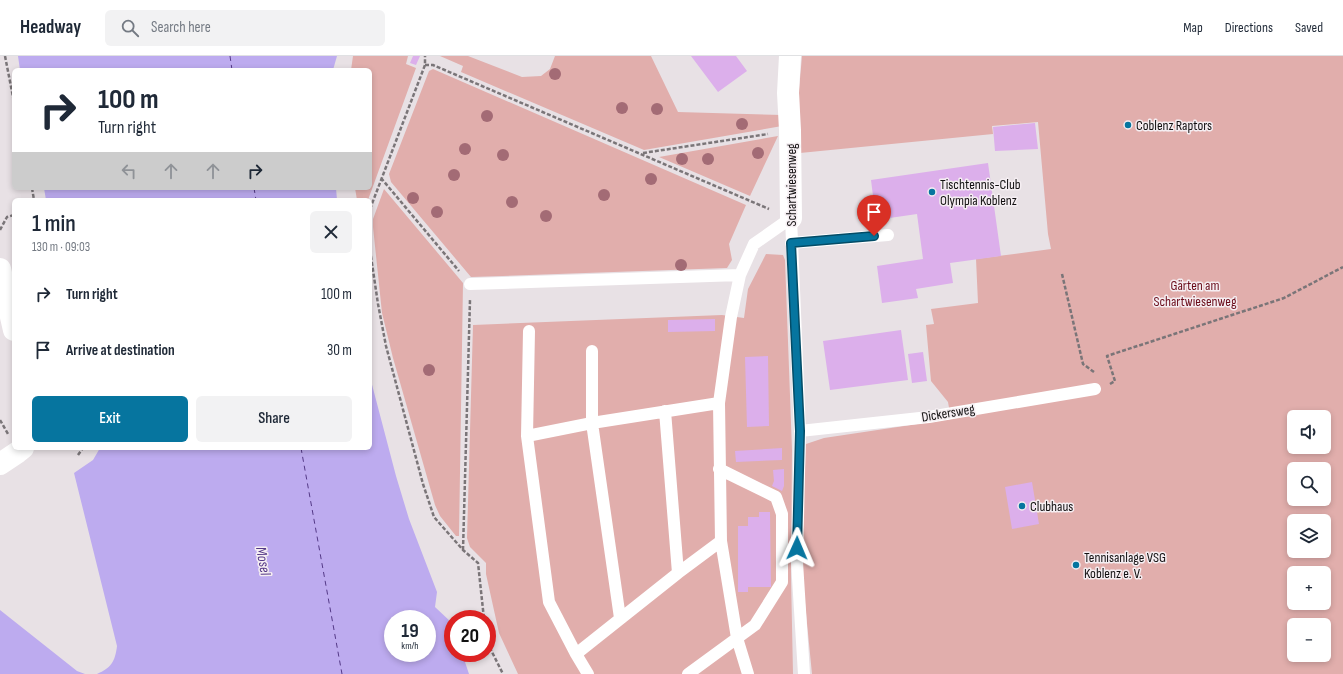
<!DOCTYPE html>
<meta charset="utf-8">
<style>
body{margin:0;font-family:"Sofia Sans Condensed",sans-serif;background:#f2f2f3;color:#1f2937;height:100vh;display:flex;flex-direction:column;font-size:15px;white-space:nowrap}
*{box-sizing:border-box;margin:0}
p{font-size:13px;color:#747a83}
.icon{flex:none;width:22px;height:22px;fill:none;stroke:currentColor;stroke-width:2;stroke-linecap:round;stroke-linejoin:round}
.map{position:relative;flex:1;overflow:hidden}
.details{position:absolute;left:12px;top:142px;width:360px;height:252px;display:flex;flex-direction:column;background:#fff;border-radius:6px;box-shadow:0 2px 6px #0003}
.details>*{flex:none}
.guide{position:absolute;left:12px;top:12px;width:360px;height:122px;border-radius:6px;box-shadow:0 2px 6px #0003;background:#fff;color:#1f2937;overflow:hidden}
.tools{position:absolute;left:1287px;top:354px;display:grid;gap:8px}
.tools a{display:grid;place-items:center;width:44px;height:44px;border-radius:6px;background:#fff;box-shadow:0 2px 6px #0003;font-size:20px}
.speed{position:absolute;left:384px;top:554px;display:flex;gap:8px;font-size:20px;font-weight:700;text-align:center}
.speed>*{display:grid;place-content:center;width:52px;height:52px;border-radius:50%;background:#fff;box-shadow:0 2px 6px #0003;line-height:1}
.speed small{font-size:10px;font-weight:400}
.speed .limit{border:6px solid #d22;background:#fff;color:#111}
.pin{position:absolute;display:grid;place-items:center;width:34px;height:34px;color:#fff;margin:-41px -17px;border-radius:50% 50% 50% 0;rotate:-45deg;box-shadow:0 0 4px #0007}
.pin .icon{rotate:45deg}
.me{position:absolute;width:44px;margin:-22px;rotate:1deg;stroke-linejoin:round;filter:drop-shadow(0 0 3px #0008)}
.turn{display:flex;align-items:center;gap:14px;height:84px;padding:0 20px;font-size:18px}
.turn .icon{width:52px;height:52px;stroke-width:2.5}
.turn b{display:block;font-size:28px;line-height:34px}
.lanes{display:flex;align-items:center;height:38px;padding:0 20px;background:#0003;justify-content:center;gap:20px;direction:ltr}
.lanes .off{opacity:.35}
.round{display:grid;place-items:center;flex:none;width:42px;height:42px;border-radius:6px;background:#f2f2f3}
.summary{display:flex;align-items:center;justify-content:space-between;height:68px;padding:0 20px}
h1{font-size:24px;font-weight:600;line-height:30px}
.primary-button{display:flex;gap:8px;margin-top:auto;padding:8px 20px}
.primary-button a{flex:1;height:46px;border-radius:6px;background:#06759f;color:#fff;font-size:16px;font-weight:600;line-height:46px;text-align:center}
.primary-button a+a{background:#f2f2f3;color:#1f2937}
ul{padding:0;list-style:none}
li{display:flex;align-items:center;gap:12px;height:56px;padding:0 20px}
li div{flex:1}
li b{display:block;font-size:15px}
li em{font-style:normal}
header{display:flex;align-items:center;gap:24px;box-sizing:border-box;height:56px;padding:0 20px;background:#fff;border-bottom:1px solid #e0e1e3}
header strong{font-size:19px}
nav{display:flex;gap:22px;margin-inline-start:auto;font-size:14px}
.search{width:280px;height:36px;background:#f2f2f3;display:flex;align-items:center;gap:10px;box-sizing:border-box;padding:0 14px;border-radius:6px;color:#747a83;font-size:15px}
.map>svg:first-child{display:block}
.green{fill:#e1aeac;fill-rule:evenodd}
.water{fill:#bdabef;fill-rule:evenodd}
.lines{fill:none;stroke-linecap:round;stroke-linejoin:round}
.ferry{stroke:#543987;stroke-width:1;stroke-dasharray:5 4;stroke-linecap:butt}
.building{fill:#dcafeb}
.path{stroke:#7a7578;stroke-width:2.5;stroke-dasharray:4 2;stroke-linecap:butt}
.lane{stroke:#fff;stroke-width:12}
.street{stroke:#fff;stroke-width:22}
.tree{fill:#a36b75}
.route-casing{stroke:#044c67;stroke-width:10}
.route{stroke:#06759f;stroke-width:7}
.poi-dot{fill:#06759f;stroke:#f5eef2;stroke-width:1.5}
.labels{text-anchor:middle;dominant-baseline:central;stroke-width:3;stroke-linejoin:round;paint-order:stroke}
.poi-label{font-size:14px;fill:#110f10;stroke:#f5eef2;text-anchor:start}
.street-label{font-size:14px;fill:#110f10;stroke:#f5eef2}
.park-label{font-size:14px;fill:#6a0b19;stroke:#f5eef2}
.water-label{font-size:15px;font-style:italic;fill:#543987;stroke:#f5eef2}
</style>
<header>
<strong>Headway</strong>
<div class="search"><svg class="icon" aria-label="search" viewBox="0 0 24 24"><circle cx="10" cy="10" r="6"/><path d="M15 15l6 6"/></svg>Search here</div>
<nav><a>Map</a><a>Directions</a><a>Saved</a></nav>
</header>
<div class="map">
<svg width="1343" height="618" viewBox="0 0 1343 618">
<rect width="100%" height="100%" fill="#e8e1e5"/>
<path class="green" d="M353,0H408L406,8L416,12L368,144H357L355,132H370V14H351Z
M440,0H468L522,21L541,20L550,13L555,0H651L678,56L782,59V70L644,94L461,16L463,10Z
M802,0H1343V618H812L801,506L806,388L824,382L951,363L948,346L931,325L926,269L934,268L931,253L978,247L976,203L1051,193L1048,178L1038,66L992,70L993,78L800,97L799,34ZM1294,361H1324V391H1294ZM1294,413H1324V443H1294ZM1294,465H1324V495H1294ZM1294,517H1324V547H1294ZM1294,569H1324V599H1294Z
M433,13L746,149L729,188L732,204L727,212L471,221L391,126L389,118L429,15Z
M778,80L750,140L659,101Z
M384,133L463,227L459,480H456L440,460L435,449L393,302L382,257L373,171V163Z
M766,198L783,199L785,204L792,394L791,521L793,618H518L499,577L486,518V507L470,491L467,482L473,269L722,259L744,262L748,233Z"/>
<path class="water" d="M18,0H337L333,14H20Z
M44,132H336L337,144H46Z
M370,321L396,420L409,463L437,536L435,551L452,567L453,570V597H462L469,618H97C111,612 115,606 117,590L74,417L93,404L100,392H370ZM393,563H427V597H393Z
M0,554L77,615L85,618H0Z"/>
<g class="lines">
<path class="ferry" d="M230,0L232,14
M254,132L256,144
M301,392L342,618"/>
</g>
<path class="building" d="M413,0H420L416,9L410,7Z
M691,0H736L747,15L718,36Z
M1035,67L1038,93L995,95L993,71Z
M988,107L1001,200L950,207L953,227L916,233L918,242L882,247L877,210L923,203L917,158L876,164L871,124Z
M715,263V275L668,276V264Z
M901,274L908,324L830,334L823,285Z
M923,296L927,325L912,327L908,298Z
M768,300L769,370L747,371L745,301Z
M782,392V404L736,406L735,395Z
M784,413V430L782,435L772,430L774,425L773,414Z
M1032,426L1039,468L1012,473L1005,431Z
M759,456H770L771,531H748V536H738V470H748V461H759Z"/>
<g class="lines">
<path class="path" d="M5,0L14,46
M425,9H433L769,153
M643,97L768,78
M381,122L459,215
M32,132L34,144
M370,153L425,9V0
M0,174L7,161L14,159
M370,194L378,248L386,290L423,428L434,461L463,494L478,507L484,563
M1062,218L1083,308L1094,316
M1110,328L1115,325L1107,300L1284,242L1343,211
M0,364L8,378
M78,399L83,392
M463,494L470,244
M487,586L503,618"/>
<path class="lane" d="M791,162L800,375L797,506L804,618
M791,187L888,179
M470,228L740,219
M529,275L527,380L549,546L576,598L588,618
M592,295V367L620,562
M665,355L678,517
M800,375L929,361L1095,333
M527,380L592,367L719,347
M576,598L678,517L721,485
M688,618L755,569L782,526V458L776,441L719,413
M748,618L737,582L721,485L719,347L731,261L740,219L754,188L791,162"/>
<path class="street" d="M790,0L788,37L790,74L791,162
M0,213L14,274
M0,408L18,396L23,392"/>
</g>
<g class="tree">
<circle cx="555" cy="18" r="6"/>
<circle cx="622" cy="52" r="6"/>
<circle cx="657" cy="53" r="6"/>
<circle cx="487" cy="60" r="6"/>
<circle cx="742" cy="68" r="6"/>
<circle cx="465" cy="93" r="6"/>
<circle cx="758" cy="97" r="6"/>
<circle cx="503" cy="99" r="6"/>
<circle cx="682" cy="103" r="6"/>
<circle cx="708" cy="103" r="6"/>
<circle cx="454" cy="119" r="6"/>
<circle cx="651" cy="123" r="6"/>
<circle cx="604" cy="139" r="6"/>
<circle cx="413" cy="142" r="6"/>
<circle cx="512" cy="146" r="6"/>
<circle cx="437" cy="156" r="6"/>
<circle cx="546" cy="160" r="6"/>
<circle cx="681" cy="209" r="6"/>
<circle cx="429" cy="314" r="6"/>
</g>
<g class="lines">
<defs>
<path id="route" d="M797,492L800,375L791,187L874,180"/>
</defs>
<use href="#route" class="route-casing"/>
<use href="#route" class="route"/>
</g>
<g class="poi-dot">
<circle cx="1128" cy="69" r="4"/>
<circle cx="932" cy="136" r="4"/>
<circle cx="1022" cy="450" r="4"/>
<circle cx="1076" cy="509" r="4"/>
</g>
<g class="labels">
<g class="poi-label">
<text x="1136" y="69">Coblenz Raptors</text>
<text x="940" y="128">Tischtennis-Club<tspan x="940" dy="16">Olympia Koblenz</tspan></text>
<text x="1030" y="450">Clubhaus</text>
<text x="1084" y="501">Tennisanlage VSG<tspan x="1084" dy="16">Koblenz e. V.</tspan></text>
</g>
<g class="street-label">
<text transform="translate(791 129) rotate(-90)">Schartwiesenweg</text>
<text transform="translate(948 357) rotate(-9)">Dickersweg</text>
</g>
<g class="park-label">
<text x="1195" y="229">Gärten am<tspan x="1195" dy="16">Schartwiesenweg</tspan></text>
</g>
<g class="water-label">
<text transform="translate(263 505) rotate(80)">Mosel</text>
</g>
</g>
</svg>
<div class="tools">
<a><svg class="icon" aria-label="sound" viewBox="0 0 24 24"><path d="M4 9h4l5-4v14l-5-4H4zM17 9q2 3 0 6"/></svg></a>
<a><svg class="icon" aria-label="search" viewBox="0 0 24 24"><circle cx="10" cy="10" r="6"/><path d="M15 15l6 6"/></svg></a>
<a><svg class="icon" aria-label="layers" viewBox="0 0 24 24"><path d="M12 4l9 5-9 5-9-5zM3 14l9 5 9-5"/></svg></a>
<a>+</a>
<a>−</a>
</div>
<div class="speed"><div>19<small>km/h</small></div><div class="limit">20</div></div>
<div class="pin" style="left:874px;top:180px;background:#d93025"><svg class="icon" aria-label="arrive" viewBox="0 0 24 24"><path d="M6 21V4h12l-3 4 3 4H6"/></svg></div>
<svg class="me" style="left:797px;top:492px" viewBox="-20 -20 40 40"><path d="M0-17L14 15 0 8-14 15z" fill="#06759f" stroke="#fff" stroke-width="4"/></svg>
<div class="guide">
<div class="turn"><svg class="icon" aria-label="right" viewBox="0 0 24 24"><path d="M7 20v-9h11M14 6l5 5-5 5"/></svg><div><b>100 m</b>Turn right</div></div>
<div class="lanes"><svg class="icon off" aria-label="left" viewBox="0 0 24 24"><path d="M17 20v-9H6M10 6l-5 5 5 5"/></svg><svg class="icon off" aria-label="ahead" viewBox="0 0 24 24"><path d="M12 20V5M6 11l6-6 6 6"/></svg><svg class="icon off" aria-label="ahead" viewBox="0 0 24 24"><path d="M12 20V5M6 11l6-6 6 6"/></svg><svg class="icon" aria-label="right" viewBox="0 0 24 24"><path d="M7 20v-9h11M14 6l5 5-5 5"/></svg></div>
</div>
<section class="details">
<div class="summary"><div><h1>1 min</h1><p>130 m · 09:03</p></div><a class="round"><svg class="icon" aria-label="close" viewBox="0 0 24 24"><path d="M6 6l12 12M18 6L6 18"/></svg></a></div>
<ul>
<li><svg class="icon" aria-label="right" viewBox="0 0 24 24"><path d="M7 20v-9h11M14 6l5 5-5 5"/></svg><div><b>Turn right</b></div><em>100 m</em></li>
<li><svg class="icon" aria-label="arrive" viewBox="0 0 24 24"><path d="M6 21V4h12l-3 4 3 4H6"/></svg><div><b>Arrive at destination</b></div><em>30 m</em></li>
</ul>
<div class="primary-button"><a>Exit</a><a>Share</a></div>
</section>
</div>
